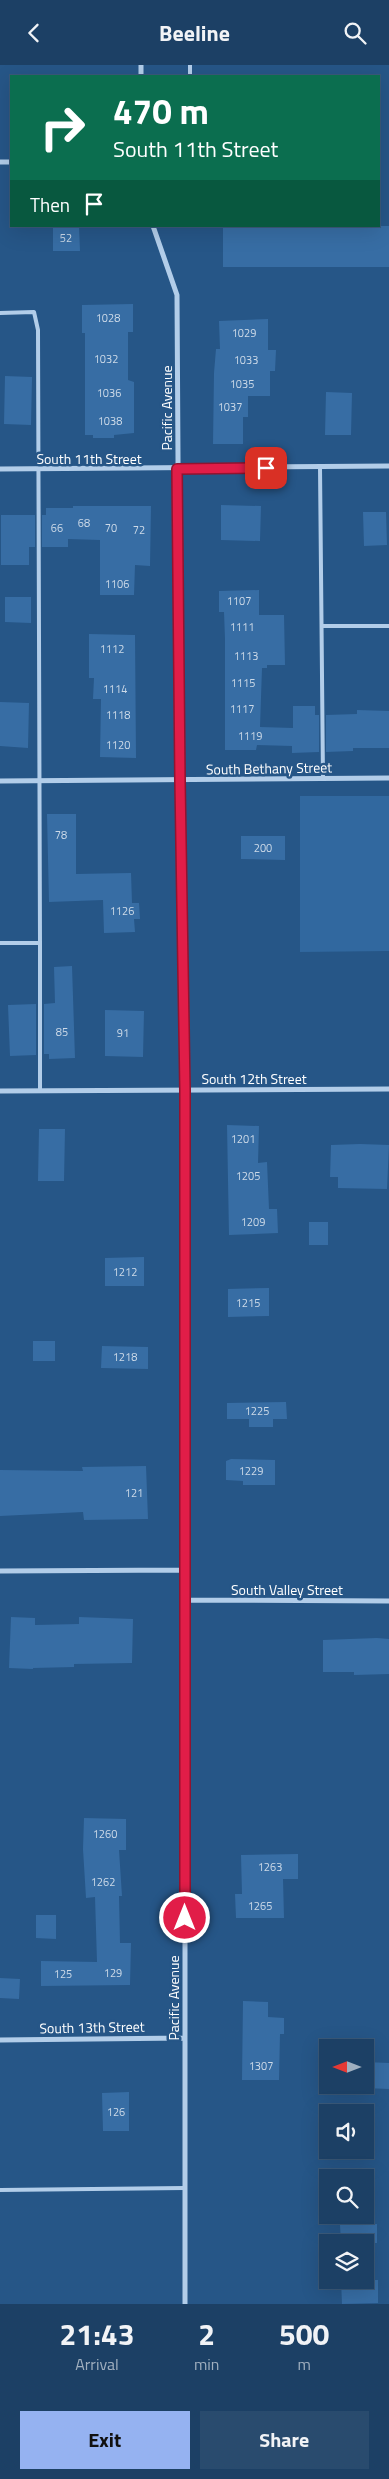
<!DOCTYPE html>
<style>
body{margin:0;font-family:"Titillium Web",sans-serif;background:#294b6e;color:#f1f3f6;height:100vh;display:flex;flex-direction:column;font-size:19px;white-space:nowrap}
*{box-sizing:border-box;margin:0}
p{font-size:16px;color:#a0afbf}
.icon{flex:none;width:28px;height:28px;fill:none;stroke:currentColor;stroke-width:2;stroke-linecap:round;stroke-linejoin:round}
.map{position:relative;height:2239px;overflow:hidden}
.sheet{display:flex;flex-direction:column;background:#1c4065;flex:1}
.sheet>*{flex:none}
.guide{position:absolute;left:10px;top:10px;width:370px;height:152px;border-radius:0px;box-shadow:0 5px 20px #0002,0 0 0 1px #3a5979;background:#0b6e4f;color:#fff;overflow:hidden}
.needle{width:32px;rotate:270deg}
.fabs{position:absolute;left:319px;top:1974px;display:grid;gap:10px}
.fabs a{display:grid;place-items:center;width:55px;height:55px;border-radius:0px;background:#1c4065;box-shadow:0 5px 20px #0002,0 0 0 1px #3a5979;font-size:25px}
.pin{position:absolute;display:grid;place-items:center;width:42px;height:42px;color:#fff;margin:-21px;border-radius:10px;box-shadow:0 2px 8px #0006}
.me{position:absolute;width:55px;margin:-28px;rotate:0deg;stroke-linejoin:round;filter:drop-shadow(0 0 4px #0008)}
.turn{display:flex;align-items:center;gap:18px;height:105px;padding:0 20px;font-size:22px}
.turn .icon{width:65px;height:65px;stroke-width:2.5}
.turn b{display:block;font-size:35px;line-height:42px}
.then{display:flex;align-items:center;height:48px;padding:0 20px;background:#0003;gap:10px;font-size:19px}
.eta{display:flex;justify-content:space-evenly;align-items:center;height:85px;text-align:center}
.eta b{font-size:30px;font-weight:700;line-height:35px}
.cta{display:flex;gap:10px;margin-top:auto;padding:10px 20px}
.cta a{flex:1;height:58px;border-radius:0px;background:#95b2f1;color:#111;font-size:20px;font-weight:700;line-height:58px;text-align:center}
.cta a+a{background:#294b6e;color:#f1f3f6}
header{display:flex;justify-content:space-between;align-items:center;height:65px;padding:0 20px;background:#1c4065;font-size:22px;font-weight:700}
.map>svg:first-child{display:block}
.green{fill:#31689f}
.building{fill:#376da4}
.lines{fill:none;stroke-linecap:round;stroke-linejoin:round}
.lane{stroke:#b2cde9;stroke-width:4}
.street{stroke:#b2cde9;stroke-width:5}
.route-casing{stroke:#92132f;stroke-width:12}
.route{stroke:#e11d48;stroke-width:9}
.labels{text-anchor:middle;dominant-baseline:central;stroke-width:5;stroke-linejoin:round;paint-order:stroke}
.number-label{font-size:11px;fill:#cddae8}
.street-label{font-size:14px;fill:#fff;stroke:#265687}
</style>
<header><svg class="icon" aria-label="back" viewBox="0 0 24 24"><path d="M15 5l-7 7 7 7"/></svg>Beeline<svg class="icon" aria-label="search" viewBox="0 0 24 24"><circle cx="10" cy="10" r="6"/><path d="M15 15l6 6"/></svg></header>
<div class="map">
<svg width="389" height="2239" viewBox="0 0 389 2239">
<rect width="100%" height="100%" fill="#265687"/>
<path class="green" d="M300,731H389V886L300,887Z"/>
<path class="building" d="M53,161H79L80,186H53Z
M223,161H389V202H223Z
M133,239V267H128V315L134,317V368L114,370V373H93V370H85V268H82V240Z
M268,254V285H276L275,306H270V331H248V352H243V379H213L214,308L216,284H220L219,256Z
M5,311L32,312L31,360L4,359Z
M326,327L352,328L351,370H325Z
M221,440L261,441L260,476L221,475Z
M73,441H151L150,501L135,500L134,530H100V475L68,474V482H42V450H46V443H73Z
M363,447H386L387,480L364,481Z
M1,450H35V482H29V500H1Z
M259,525V550H284L285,600H267V603H262L260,662L293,663V641H315V650H319V687L292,688V681L257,680L256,685H225V574L224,547H219V526Z
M5,532H31V558L5,557Z
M89,569L135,570L136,693L100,692L101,634H93L94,613H89Z
M0,637L29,638L28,683L0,681Z
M357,645L389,646V683H353V686L326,687V650L357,649Z
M47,749H76V809L131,808L132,838H139L140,854H134L135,867L104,868L103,835L49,837Z
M241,771H285V795L241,794Z
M72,901L75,993L49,994V989H44V939L55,938L54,902Z
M36,939V990L10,991L8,940Z
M105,945L144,946L143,992L105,991Z
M227,1060L259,1061L258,1098L267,1097L269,1144H277L278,1168L229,1170Z
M39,1064H65L64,1116H38Z
M360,1079L389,1080L387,1124L338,1123V1112H330L331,1080Z
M309,1157H328V1180H309Z
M144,1192V1221H105V1193Z
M269,1223V1251L228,1252V1224Z
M33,1276H55V1296H33Z
M102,1281L148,1282V1304L101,1303Z
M286,1337L287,1354H273V1362H249V1354H227V1338Z
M231,1394L275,1395V1420H243V1416L226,1415V1396Z
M146,1401L148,1454L84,1455L83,1447L0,1451V1405L83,1406L82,1402Z
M11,1552L35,1553V1560L79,1559V1552L133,1554L132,1598L74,1599V1602L33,1603V1604L9,1603Z
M377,1573L389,1574V1609L354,1610V1607H323V1575Z
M84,1753L126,1754V1785H119L122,1831H119L120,1878H131L130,1920L41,1921V1896L97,1897L95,1832L86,1833L83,1784Z
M298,1789V1814H283L284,1853H236L235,1829H242L241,1790Z
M36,1850H56V1874L36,1873Z
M0,1913L20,1914L19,1934L0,1933Z
M243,1936L268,1937V1952L284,1953V1969H280L279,2015H242Z
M365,1997L389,1998V2024L365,2023Z
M129,2027V2066H103L102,2028Z
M377,2159V2178H341L340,2160Z
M341,2215H378V2238L342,2239Z"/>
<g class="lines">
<path class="lane" d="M190,0V11
M0,248L34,247L38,265L40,878
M320,402L323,714
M322,561H389
M0,878H40V1026
M0,2125L185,2123"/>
<path class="street" d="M141,11V0
M0,97H11
M153,161L177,230L180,716L185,1025V2239
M0,404L389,401
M0,716L389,713
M0,1026L389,1024
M0,1506L185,1505
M185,1535L389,1536
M0,1975L184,1973"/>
</g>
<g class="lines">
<defs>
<path id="route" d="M185,1853V1025L180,716L177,404L266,403"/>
</defs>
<use href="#route" class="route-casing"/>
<use href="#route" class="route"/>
</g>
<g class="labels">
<g class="number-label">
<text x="66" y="173">52</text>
<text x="108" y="253">1028</text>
<text x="244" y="268">1029</text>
<text x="106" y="294">1032</text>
<text x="246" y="295">1033</text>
<text x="242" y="319">1035</text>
<text x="109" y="328">1036</text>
<text x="230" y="342">1037</text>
<text x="110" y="356">1038</text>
<text x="84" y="458">68</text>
<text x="57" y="463">66</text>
<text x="111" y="463">70</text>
<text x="139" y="465">72</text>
<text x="117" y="519">1106</text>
<text x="239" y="536">1107</text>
<text x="242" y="562">1111</text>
<text x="112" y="584">1112</text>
<text x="246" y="591">1113</text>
<text x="243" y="618">1115</text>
<text x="115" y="624">1114</text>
<text x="242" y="644">1117</text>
<text x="118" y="650">1118</text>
<text x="250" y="671">1119</text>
<text x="118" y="680">1120</text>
<text x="61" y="770">78</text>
<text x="263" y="783">200</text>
<text x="122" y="846">1126</text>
<text x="62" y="967">85</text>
<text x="123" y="968">91</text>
<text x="243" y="1074">1201</text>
<text x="248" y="1111">1205</text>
<text x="253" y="1157">1209</text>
<text x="125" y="1207">1212</text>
<text x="248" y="1238">1215</text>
<text x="125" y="1292">1218</text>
<text x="257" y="1346">1225</text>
<text x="251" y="1406">1229</text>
<text x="134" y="1428">121</text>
<text x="105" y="1769">1260</text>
<text x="270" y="1802">1263</text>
<text x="103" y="1817">1262</text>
<text x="260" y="1841">1265</text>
<text x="113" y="1908">129</text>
<text x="63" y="1909">125</text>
<text x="261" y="2001">1307</text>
<text x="116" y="2047">126</text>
</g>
<g class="street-label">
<text transform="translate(166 343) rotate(-90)">Pacific Avenue</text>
<text x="89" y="393">South 11th Street</text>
<text transform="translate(269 703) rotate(-1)">South Bethany Street</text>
<text x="254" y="1013">South 12th Street</text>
<text x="287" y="1524">South Valley Street</text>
<text transform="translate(173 1933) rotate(-90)">Pacific Avenue</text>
<text transform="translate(92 1962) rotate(-1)">South 13th Street</text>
</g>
</g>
</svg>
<div class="fabs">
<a><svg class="needle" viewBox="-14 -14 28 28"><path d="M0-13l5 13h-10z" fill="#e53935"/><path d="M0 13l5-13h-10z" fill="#a0afbf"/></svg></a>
<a><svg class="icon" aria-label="sound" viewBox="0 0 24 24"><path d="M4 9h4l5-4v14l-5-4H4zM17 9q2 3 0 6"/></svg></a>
<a><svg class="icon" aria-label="search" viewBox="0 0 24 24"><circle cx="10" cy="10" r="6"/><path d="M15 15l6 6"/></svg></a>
<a><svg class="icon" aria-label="layers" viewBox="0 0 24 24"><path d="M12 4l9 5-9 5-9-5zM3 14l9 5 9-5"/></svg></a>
</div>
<div class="pin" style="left:266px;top:403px;background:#d93025"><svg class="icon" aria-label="arrive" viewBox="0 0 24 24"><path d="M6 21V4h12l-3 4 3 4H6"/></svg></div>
<svg class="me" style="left:185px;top:1853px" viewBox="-20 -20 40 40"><circle r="17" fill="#e11d48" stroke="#fff" stroke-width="3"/><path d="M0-11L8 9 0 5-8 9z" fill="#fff"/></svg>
<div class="guide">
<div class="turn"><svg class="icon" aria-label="right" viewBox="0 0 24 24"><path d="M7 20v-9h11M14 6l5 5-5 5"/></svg><div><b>470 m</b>South 11th Street</div></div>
<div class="then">Then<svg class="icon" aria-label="arrive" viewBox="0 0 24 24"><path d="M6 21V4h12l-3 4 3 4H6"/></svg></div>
</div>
</div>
<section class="sheet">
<div class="eta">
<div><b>21:43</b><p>Arrival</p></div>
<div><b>2</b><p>min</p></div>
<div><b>500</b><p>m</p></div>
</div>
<div class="cta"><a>Exit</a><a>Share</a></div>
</section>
